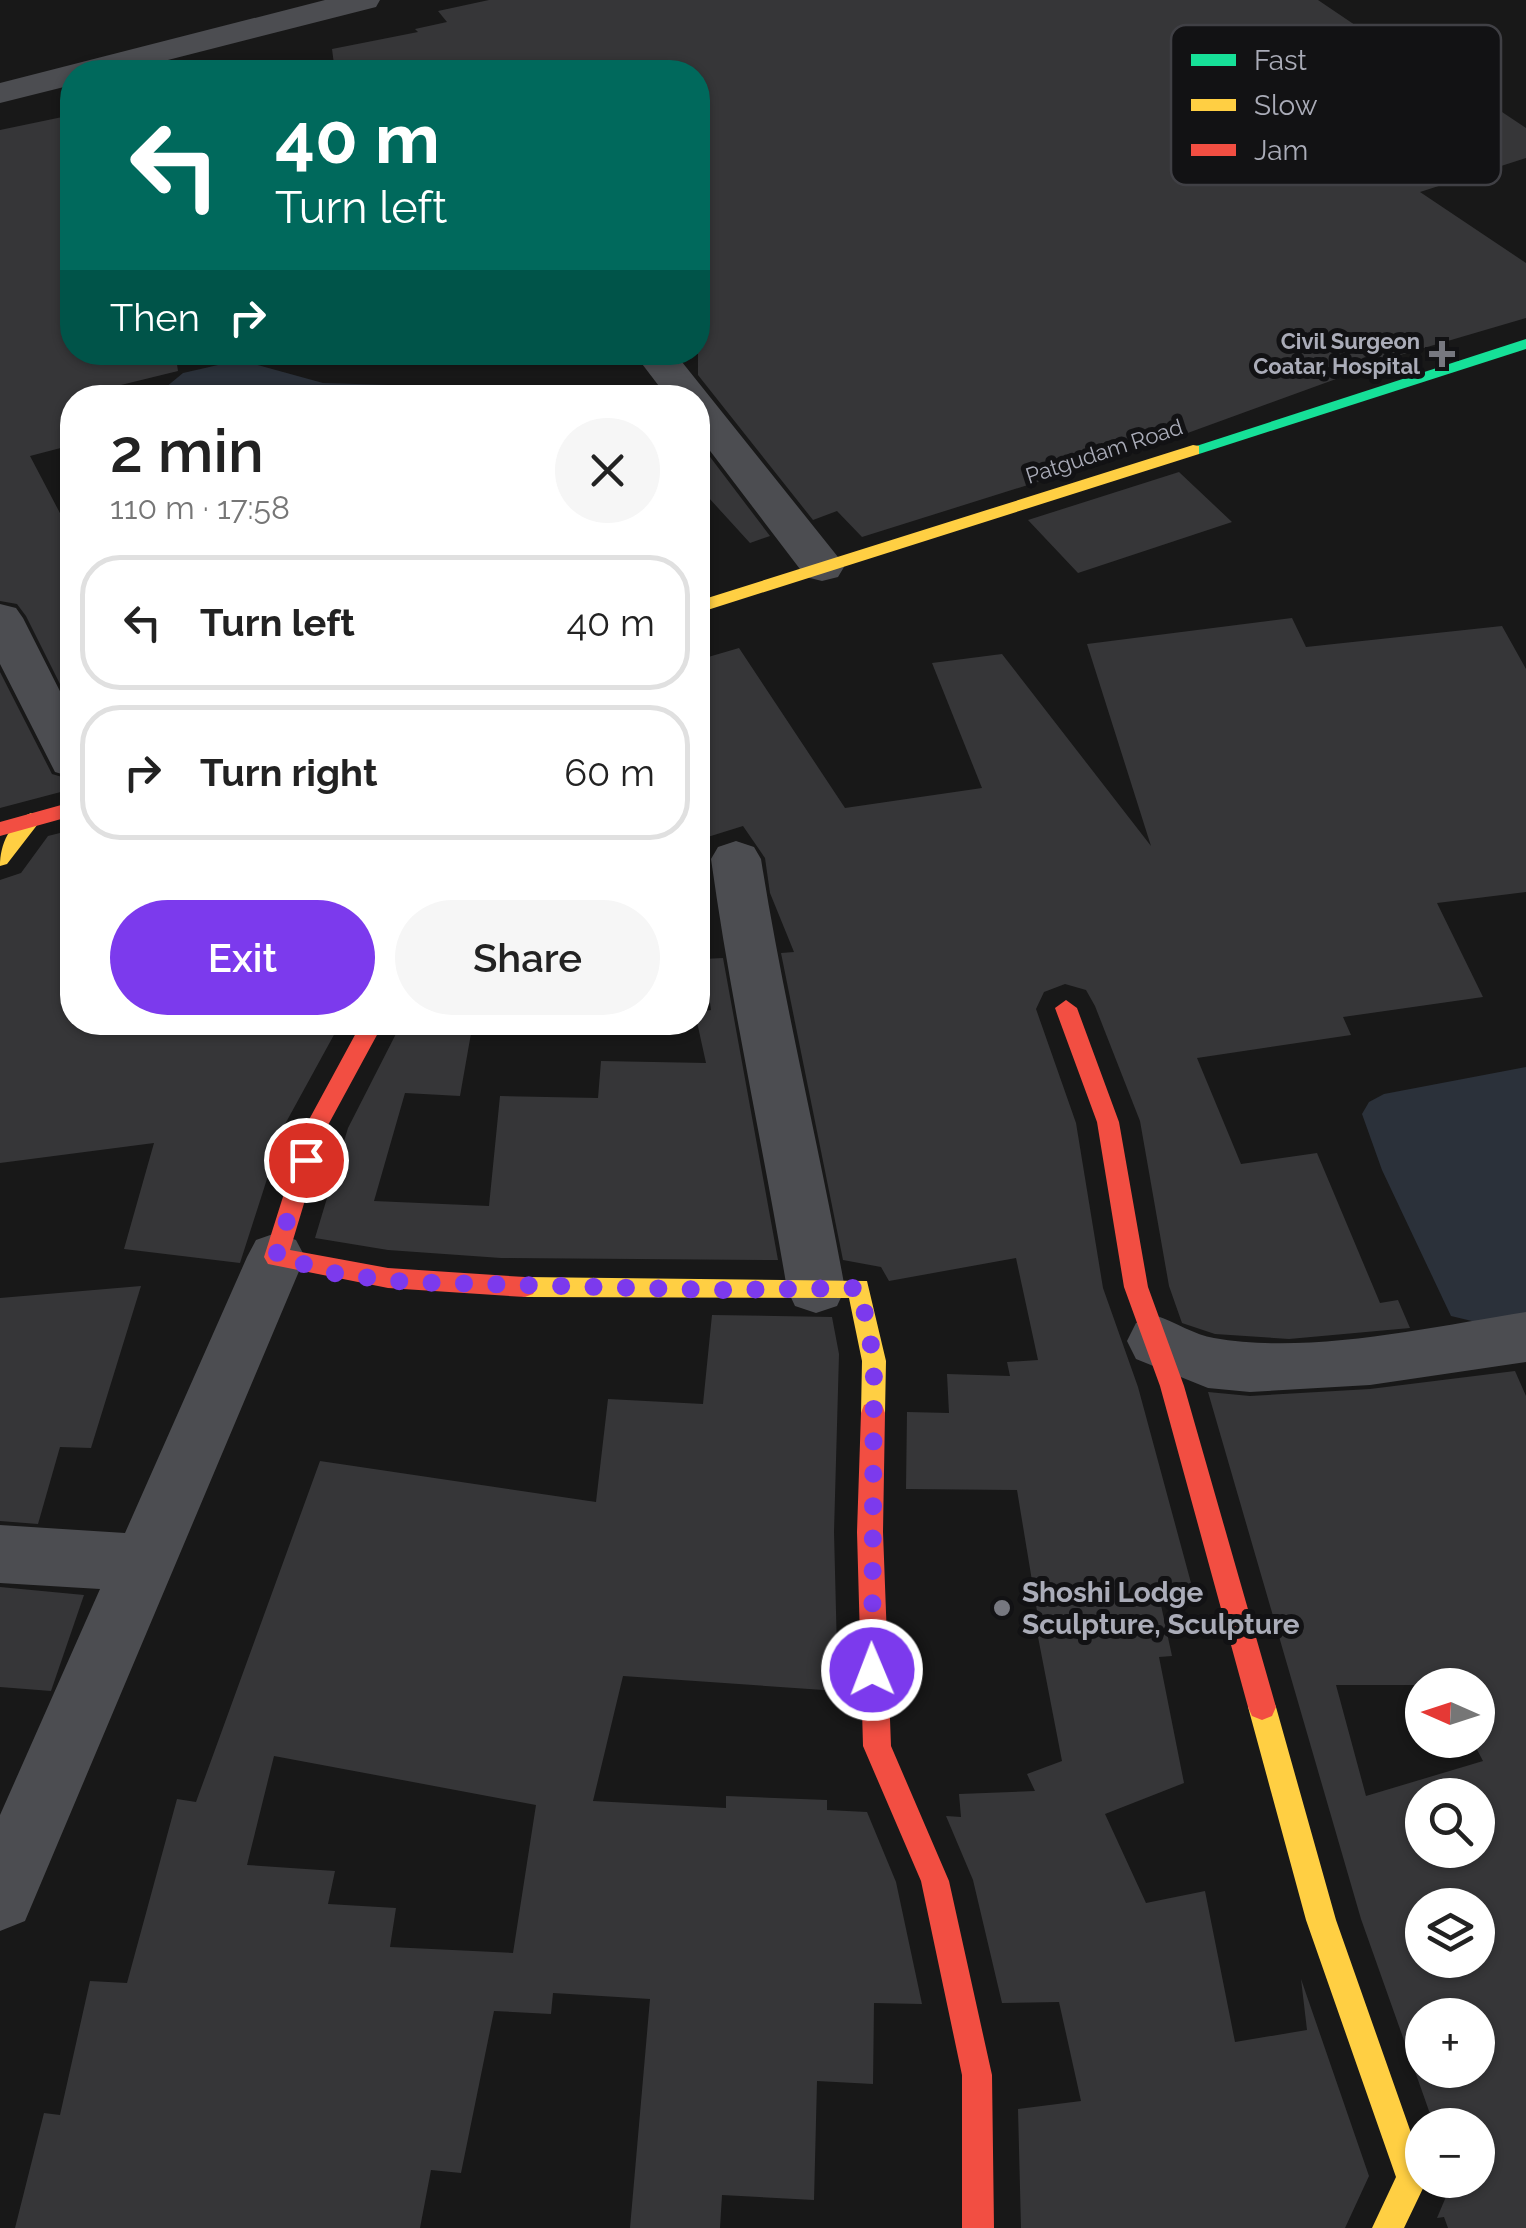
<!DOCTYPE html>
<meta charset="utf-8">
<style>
body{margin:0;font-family:Raleway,sans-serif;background:#f6f6f6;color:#222;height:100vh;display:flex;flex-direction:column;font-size:38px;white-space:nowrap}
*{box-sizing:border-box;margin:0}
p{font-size:32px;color:#767676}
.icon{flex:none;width:55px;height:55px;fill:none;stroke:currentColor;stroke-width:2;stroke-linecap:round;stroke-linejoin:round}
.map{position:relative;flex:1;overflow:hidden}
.drawer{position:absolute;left:60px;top:385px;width:650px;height:650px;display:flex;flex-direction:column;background:#fff;border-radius:40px;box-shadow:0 2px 8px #0004}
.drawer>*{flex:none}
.hud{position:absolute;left:60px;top:60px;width:650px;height:305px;border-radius:40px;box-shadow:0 2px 8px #0004;background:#00695c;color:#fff;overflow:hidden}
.needle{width:65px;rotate:273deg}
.tools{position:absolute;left:1405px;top:1668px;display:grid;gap:20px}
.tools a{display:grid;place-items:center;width:90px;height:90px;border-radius:50%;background:#fff;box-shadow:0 2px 8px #0004;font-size:50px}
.pin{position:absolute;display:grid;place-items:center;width:85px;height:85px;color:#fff;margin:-42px;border:5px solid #fff;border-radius:50%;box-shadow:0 2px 10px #0007}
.me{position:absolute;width:110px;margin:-55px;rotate:359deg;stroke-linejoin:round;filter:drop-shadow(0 0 8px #0008)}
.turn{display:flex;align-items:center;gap:35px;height:210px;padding:0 50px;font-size:45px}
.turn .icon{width:130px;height:130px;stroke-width:2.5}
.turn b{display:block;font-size:70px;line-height:85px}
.then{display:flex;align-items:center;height:95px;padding:0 50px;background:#0003;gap:20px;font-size:38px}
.round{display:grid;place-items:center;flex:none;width:105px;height:105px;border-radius:52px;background:#f6f6f6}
.overview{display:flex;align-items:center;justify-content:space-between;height:170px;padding:0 50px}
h1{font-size:60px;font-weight:600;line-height:75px}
.cta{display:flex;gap:20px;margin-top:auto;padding:20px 50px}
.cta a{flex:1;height:115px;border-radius:60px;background:#7c3aed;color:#fff;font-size:40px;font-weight:600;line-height:115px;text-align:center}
.cta a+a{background:#f6f6f6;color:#222}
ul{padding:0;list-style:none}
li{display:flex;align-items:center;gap:30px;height:135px;margin:0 20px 15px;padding:0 30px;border:5px solid #e0e0e0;border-radius:40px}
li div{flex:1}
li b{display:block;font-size:38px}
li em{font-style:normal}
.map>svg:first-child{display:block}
.water{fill:#2b313a}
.building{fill:#363638;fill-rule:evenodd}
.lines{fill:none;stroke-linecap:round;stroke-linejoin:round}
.street{fill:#4c4d51;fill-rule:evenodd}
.fast{fill:#16e098;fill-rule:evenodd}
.slow{fill:#ffcf43;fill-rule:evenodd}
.jam{fill:#f24e42;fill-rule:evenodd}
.route{stroke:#7c3aed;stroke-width:18;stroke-dasharray:0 32.4}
.poi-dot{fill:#777880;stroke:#121214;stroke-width:4}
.labels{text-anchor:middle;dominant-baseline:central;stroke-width:10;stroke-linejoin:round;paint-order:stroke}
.far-poi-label{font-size:22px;font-weight:bold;fill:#aaacb8;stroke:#121214;text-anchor:end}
.far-street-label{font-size:22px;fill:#aaacb8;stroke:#121214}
.poi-label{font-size:28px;font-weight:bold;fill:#aaacb8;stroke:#121214;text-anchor:start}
.key{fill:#121214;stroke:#404045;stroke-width:2.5}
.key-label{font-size:28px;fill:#aaacb8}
</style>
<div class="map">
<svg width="1526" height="2228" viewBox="0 0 1526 2228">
<rect width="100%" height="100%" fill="#181818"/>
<path class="water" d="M240,360L323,383L389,385L397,397H154L183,373Z
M1526,1067V1317L1476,1322L1451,1316L1382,1170L1362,1114L1369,1102L1384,1094Z"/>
<path class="building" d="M489,0H1318L1383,44L1333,58L1434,129L1496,108L1526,128V158L1420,192L1526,263V318L1342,372L1347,375L1152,446L862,537L837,511L813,520L698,375V202L710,199L698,182V72H335L332,49L418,32L415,29L447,22L438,11Z
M72,115V352H175L178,371L72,397V445L30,456L72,536V708L26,616L17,604L0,601V130Z
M698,441L770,536L750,543L698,486Z
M1179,472L1232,522L1078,573L1028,520Z
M1292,618L1306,647L1502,626L1526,669V892L1437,903L1483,997L1343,1017L1351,1035L1197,1058L1241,1164L1317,1153L1380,1303L1398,1300L1410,1328L1289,1339L1215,1334L1182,1323L1169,1286L1140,1121L1095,1006L1086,990L1065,984L1044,992L1036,1009L1076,1123L1103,1288L1138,1387L1194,1594L1159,1596L1172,1656L1159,1657L1184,1783L1105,1814L1146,1903L1205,1891L1235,2042L1307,2030L1301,1979L1369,2176L1345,2228H1021L1018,2109L1081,2101L1059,2002L1002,2003L973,1880L946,1816L961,1817L959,1794L1035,1791L1027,1774L1062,1761L1033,1611H1037L1017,1490L906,1489L907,1412L949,1413L947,1374L1010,1376L1007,1362L1038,1360L1016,1258L889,1281L881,1267L843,1260L781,953L794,952L770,893L765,858L743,826L698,840V660L739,648L845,808L982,788L932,663L1002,654L1151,846L1087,644Z
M0,672L52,774L72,780V789L0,808Z
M72,830V1022H341L284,1126L240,1263L124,1249L154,1143L0,1163V880L21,873L48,836Z
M723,958L778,1260L501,1258L388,1250L315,1238L348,1128L402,1022H473L460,1096L405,1093L374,1201L489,1206L500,1096L598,1098L601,1061L706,1063L697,1022L698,1012L711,1010L704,959Z
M141,1286L91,1448L60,1447L38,1524L0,1521V1298Z
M712,1315L832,1317L839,1354L834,1532L838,1691L623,1676L593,1801L726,1808V1796L827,1800V1810L867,1812L896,1882L922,2004L874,2003L873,2084L817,2081L814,2200L722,2195L720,2228H630L650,1999L553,1993L551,2014L494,2011L461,2173L431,2170L420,2228H15L44,2113L60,2115L90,1981L127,1983L177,1799L196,1802L320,1461L596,1502L608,1399L703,1404ZM274,1756L536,1805L513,1953L390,1947L396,1908L328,1904L335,1871L247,1865Z
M1515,1371L1526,1396V2228H1448L1444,2217L1437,2218L1453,2180H1478V2125H1434L1361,1919L1208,1392L1250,1396L1370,1389ZM1336,1685H1478V1740H1472L1483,1761L1366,1796ZM1422,1795H1478V1850H1422ZM1422,1905H1478V1960H1422ZM1422,2015H1478V2070H1422Z
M0,1587L84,1595L51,1691L0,1687Z"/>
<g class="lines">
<path class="street" d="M325,0H380L376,7L121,72H72V85L0,103V83Z
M633,352H674L838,557L844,567L838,577L822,581L806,577L698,435V398H668Z
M0,604L16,608L23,618L72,715V777L55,772L0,664Z
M736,841L754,847L761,859C784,1004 819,1145 845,1289L837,1306L816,1313L795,1306L787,1289C763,1145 731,1003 711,859L718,847Z
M276,1233L296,1240L305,1257L25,1921L0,1931V1815L100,1589L0,1583V1525L125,1533L247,1257L256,1240Z
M1526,1312V1362L1370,1385L1250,1392L1208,1388L1136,1359L1127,1341L1136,1323L1157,1316C1175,1322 1195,1335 1214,1338C1309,1355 1431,1327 1526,1312Z"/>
<path class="fast" d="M1526,339V349L1199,454H1187L1184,450Z"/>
<path class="slow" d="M1193,445L1199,446V454L698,613V601Z
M31,813L41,820L7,864L0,866C0,844 10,822 31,813Z
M525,1277L867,1281L886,1361L885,1413L882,1421L873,1424L864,1421L861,1413L862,1361L849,1298L525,1297L517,1294L513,1287L517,1280Z
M1262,1694L1272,1698L1276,1707L1336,1920L1422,2164V2180H1427L1404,2228H1372L1396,2177L1306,1920L1248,1707L1252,1698Z"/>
<path class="jam" d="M72,802V816L0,836V822Z
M1066,1000L1077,1008L1119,1122L1148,1287L1184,1386L1276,1707L1272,1716L1262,1720L1252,1716L1248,1707L1160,1386L1124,1287L1097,1122L1055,1008Z
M362,1022H384L327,1127L290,1250L388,1268L525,1277L533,1280L537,1287L533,1294L525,1297L388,1288L268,1264L264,1257L305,1127Z
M873,1402L882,1405L885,1413L883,1532L891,1746L949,1881L992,2075L994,2228H962V2075L921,1881L863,1746L857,1532L861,1413L864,1405Z"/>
</g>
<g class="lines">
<path class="route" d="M306,1160L276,1256L338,1274L406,1282L718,1290L860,1288L874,1361L872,1670"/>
</g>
<g class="poi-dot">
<path d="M1437 339h10v10h10v10h-10v10h-10v-10h-10v-10h10z"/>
<circle cx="1002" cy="1608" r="10"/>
</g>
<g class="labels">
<g class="far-poi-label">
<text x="1420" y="341">Civil Surgeon<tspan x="1420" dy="25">Coatar, Hospital</tspan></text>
</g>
<g class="far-street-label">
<text transform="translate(1104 451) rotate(-18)">Patgudam Road</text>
</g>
<g class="poi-label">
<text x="1022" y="1592">Shoshi Lodge<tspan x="1022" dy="32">Sculpture, Sculpture</tspan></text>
</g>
</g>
<rect x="1171" y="25" width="330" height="160" rx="15" class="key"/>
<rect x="1191" y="54" width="45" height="12" fill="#16e098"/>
<rect x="1191" y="99" width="45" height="12" fill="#ffcf43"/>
<rect x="1191" y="144" width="45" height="12" fill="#f24e42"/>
<g class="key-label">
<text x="1254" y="70">Fast</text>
<text x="1254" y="115">Slow</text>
<text x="1254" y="160">Jam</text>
</g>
</svg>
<div class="tools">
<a><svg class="needle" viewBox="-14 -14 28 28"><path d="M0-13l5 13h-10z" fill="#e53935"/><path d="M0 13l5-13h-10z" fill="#767676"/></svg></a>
<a><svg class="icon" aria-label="search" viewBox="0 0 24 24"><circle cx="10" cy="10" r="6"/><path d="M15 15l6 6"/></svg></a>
<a><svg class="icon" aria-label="layers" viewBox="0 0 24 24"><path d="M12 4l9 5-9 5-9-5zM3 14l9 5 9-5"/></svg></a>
<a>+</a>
<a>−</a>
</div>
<div class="pin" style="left:306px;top:1160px;background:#d93025"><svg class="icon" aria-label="arrive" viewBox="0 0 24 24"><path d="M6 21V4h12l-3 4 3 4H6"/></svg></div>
<svg class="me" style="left:872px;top:1670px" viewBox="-20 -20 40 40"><circle r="17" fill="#7c3aed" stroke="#fff" stroke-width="3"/><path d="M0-11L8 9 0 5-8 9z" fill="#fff"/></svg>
<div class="hud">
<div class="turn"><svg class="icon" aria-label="left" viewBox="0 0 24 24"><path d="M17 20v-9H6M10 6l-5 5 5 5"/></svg><div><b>40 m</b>Turn left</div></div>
<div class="then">Then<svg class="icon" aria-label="right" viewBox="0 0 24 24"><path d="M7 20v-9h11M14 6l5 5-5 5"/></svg></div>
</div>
<section class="drawer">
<div class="overview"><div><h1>2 min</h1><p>110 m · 17:58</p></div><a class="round"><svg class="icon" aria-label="close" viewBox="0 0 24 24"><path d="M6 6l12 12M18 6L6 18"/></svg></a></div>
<ul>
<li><svg class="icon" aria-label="left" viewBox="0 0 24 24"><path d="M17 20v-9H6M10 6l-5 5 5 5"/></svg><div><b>Turn left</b></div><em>40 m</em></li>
<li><svg class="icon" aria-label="right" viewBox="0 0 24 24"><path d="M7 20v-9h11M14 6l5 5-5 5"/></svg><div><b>Turn right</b></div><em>60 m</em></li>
</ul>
<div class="cta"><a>Exit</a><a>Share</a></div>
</section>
</div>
